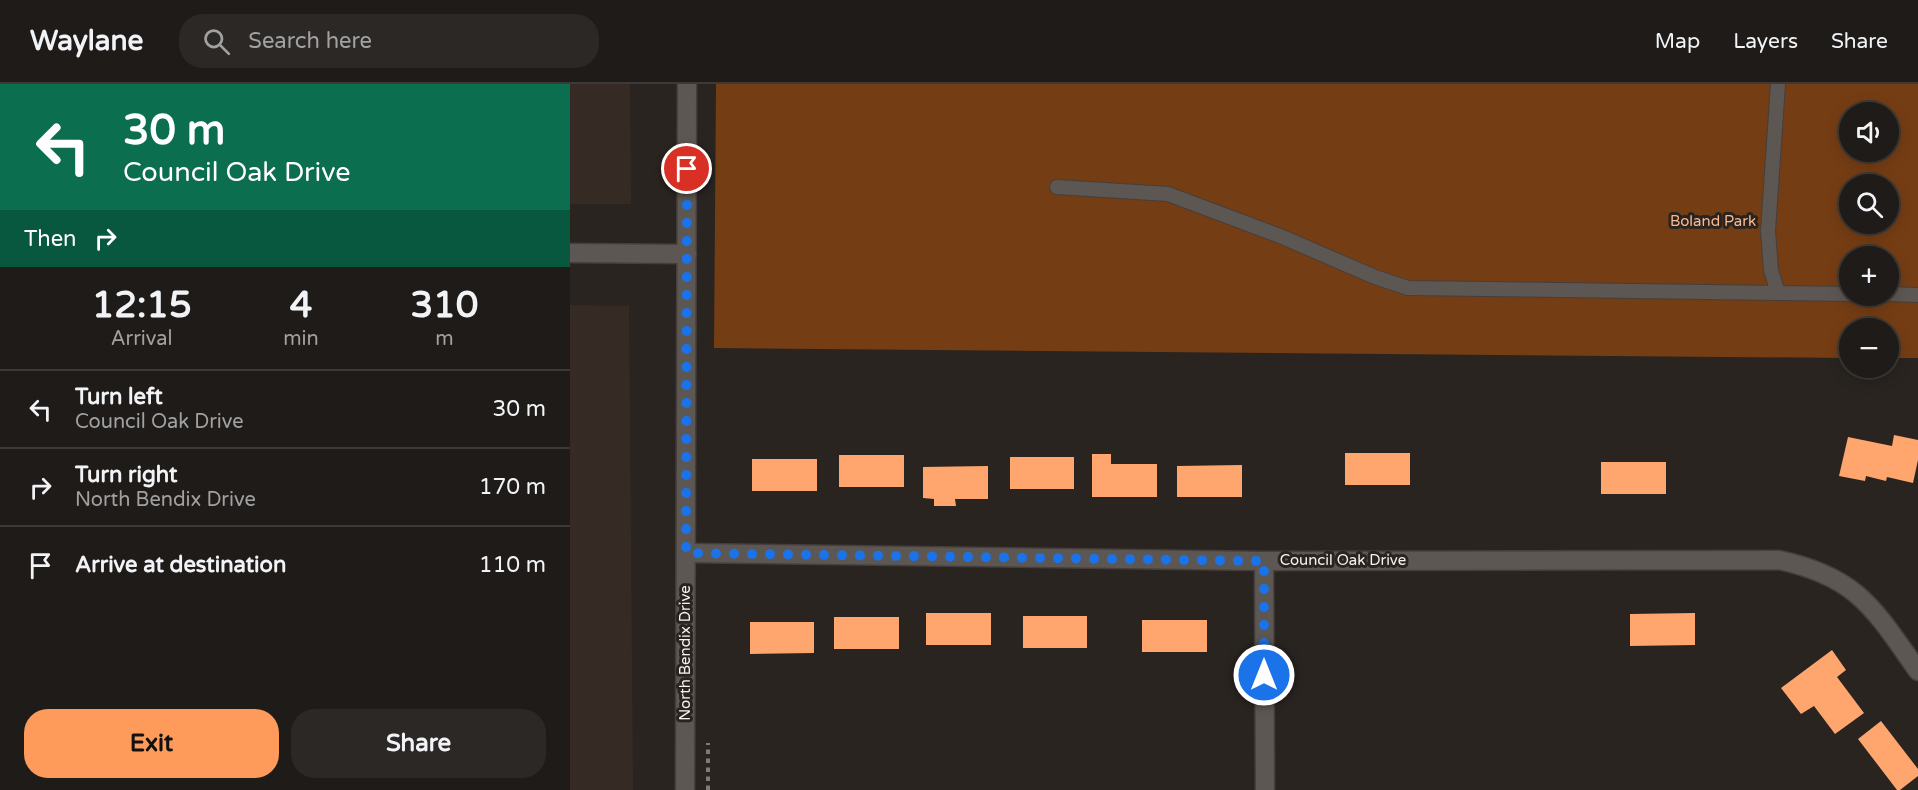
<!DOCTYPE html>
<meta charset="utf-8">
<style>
body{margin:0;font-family:"Varela Round",sans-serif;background:#2c2825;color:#f1f3f6;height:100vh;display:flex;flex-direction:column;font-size:22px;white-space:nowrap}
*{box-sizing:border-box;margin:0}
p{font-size:20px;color:#a1a1a2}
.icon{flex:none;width:33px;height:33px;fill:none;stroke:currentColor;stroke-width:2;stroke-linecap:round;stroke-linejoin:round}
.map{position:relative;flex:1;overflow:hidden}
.drawer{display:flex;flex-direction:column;background:#1f1b18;width:570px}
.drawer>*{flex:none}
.guide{background:#0b6e4f;color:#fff;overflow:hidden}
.controls{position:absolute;left:1269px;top:18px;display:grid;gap:12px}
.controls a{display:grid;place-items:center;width:60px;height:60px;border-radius:50%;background:#1f1b18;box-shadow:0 3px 15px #0003,0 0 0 2px #3c3937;font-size:30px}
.pin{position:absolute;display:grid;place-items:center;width:51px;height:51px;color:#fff;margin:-26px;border:3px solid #fff;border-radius:50%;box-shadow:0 2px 6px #0007}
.me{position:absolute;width:66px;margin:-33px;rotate:0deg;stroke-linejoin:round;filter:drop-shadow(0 0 4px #0008)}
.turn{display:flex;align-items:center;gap:21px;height:126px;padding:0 24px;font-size:27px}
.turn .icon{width:78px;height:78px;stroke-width:2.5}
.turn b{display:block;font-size:42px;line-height:51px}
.then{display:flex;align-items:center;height:57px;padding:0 24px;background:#0003;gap:12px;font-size:22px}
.eta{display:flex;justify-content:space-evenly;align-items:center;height:102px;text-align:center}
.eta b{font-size:36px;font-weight:700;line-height:42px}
.cta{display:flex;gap:12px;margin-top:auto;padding:12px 24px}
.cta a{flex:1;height:69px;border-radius:24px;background:#ff9b5a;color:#111;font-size:24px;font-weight:700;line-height:69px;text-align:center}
.cta a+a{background:#2c2825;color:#f1f3f6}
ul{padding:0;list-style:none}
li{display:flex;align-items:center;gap:18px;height:78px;padding:0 24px;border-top:2px solid #3c3937}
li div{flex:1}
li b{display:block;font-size:22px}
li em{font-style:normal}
header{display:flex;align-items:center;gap:36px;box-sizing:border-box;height:84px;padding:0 30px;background:#1f1b18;border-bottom:2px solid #3c3937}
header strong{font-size:28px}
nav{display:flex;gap:33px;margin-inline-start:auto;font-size:21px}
.search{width:420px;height:54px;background:#2c2825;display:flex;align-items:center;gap:15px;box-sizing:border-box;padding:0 21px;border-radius:24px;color:#a1a1a2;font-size:22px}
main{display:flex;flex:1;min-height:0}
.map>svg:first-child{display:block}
.built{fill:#362b24}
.green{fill:#753d14;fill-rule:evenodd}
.building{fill:#fea66e}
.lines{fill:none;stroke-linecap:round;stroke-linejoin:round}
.lane-casing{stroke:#443f3c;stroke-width:16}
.street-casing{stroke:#443f3c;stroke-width:21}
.secondary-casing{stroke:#443f3c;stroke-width:21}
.path{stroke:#7f7b77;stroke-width:4;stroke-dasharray:4.5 4.5;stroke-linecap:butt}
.lane{stroke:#5d5753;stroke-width:14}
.street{stroke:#5d5753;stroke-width:18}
.secondary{stroke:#5d5753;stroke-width:18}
.route{stroke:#1a73e8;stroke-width:10;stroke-dasharray:0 18}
.labels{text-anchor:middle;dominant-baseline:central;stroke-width:6;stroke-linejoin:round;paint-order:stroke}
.park-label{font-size:15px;fill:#fab88f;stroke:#292420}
.street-label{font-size:15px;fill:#f5f2ef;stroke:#292420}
</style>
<header>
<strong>Waylane</strong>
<div class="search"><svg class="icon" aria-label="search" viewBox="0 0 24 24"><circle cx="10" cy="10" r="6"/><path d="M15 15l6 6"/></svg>Search here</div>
<nav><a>Map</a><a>Layers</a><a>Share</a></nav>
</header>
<main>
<section class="drawer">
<div class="guide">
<div class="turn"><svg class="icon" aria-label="left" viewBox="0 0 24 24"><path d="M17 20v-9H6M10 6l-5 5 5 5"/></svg><div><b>30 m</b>Council Oak Drive</div></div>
<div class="then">Then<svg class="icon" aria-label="right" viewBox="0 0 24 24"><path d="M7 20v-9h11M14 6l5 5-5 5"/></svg></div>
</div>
<div class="eta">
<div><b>12:15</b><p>Arrival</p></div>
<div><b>4</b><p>min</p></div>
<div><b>310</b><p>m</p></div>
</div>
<ul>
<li><svg class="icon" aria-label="left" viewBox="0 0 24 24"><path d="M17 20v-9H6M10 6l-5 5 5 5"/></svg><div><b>Turn left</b><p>Council Oak Drive</p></div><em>30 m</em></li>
<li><svg class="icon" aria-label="right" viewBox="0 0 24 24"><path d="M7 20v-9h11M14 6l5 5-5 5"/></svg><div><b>Turn right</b><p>North Bendix Drive</p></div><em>170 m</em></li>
<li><svg class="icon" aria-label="arrive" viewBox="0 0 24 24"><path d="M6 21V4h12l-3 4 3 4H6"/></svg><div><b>Arrive at destination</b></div><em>110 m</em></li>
</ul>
<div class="cta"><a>Exit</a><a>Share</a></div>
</section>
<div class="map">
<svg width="1348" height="706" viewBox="0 0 1348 706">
<rect width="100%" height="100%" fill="#292420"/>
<path class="built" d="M0,0H60L61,120H0Z
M0,221L59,222L63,706H0Z"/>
<path class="green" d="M146,0H1348V274H1319L1318,244H1280L1279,274L144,264ZM1280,28H1318V68H1280ZM1280,100H1318V140H1280ZM1280,172H1318V212H1280Z"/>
<path class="building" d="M1324,351L1348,356V376L1343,399L1317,393L1316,397L1296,392L1295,397L1269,392L1278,353L1322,362Z
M775,369H840V401H775Z
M522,370H541V380H587V413H522Z
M269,371H334V403H269Z
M440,373H504V405H440Z
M182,375H247V407H182Z
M1031,378H1096V410H1031Z
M672,381V413H607V382Z
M418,382V415H385L386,422H364V415L353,414V383Z
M356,529H421V561H356Z
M1125,529V561L1060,562V530Z
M453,532H517V564H453Z
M264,533H329V565H264Z
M572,536H637V568H572Z
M180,538H244V569L180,570Z
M1262,566L1276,586L1267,593L1294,629L1265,650L1244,622L1231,630L1211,604Z
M1311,637L1348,685V692L1330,706H1327L1288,655Z"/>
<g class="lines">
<defs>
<path id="lane" d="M487,103L598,110L710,152L805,193L838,204L1280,210
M1208,209L1201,186L1198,147L1208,0
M1318,210L1348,211"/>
<path id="street" d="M0,169L117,170
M116,469L694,477L1209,476C1288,493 1304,525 1348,587
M694,477L695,706"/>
<path id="secondary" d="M115,706L117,0"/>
</defs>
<use href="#lane" class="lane-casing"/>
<use href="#street" class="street-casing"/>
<use href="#secondary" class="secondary-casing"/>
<path class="path" d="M138,706V659"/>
<use href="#lane" class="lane"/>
<use href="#street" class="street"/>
<use href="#secondary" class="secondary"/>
</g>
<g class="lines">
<path class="route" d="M117,85L116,469L694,477V591"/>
</g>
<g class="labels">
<g class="park-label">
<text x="1143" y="137">Boland Park</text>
</g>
<g class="street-label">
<text x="773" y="476">Council Oak Drive</text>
<text transform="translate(115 569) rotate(-90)">North Bendix Drive</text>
</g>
</g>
</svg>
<div class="controls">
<a><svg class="icon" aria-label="sound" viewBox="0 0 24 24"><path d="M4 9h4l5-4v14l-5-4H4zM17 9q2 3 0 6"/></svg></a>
<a><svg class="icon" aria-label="search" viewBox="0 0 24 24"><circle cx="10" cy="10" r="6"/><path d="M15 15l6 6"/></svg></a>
<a>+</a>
<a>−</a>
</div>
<div class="pin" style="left:117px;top:85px;background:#d93025"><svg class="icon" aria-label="arrive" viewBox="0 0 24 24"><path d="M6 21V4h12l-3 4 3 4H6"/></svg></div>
<svg class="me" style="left:694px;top:591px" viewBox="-20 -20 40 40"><circle r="17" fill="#1a73e8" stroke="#fff" stroke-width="3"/><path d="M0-11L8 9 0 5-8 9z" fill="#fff"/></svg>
</div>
</main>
